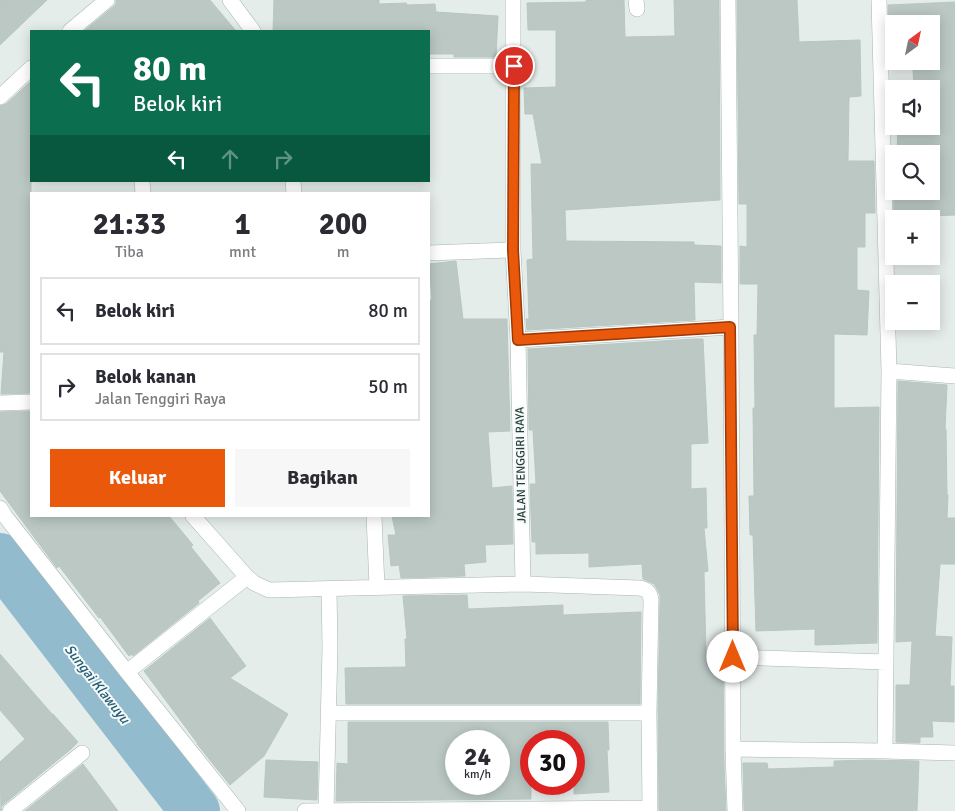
<!DOCTYPE html>
<html lang="id">
<meta charset="utf-8">
<style>
body{margin:0;font-family:Signika,sans-serif;background:#f7f7f7;color:#2b2b33;height:100vh;display:flex;flex-direction:column;font-size:19px;white-space:nowrap}
*{box-sizing:border-box;margin:0}
p{font-size:16px;color:#7c7c81}
.icon{flex:none;width:28px;height:28px;fill:none;stroke:currentColor;stroke-width:2;stroke-linecap:round;stroke-linejoin:round}
.map{position:relative;flex:1;overflow:hidden}
.panel{position:absolute;left:30px;top:192px;width:400px;height:325px;display:flex;flex-direction:column;background:#fff;border-radius:0px;box-shadow:0 2px 12px #0003}
.panel>*{flex:none}
.top-card{position:absolute;left:30px;top:30px;width:400px;height:152px;border-radius:0px;box-shadow:0 2px 12px #0003;background:#0b6e4f;color:#fff;overflow:hidden}
.needle{width:32px;rotate:33deg}
.buttons{position:absolute;left:885px;top:15px;display:grid;gap:10px}
.buttons a{display:grid;place-items:center;width:55px;height:55px;border-radius:0px;background:#fff;box-shadow:0 2px 12px #0003;font-size:25px}
.speed{position:absolute;left:445px;top:730px;display:flex;gap:10px;font-size:25px;font-weight:700;text-align:center}
.speed>*{display:grid;place-content:center;width:65px;height:65px;border-radius:50%;background:#fff;box-shadow:0 2px 12px #0003;line-height:1}
.speed small{font-size:12px;font-weight:400}
.speed .limit{border:8px solid #d22;background:#fff;color:#111}
.pin{position:absolute;display:grid;place-items:center;width:42px;height:42px;color:#fff;margin:-21px;border:2px solid #fff;border-radius:50%;box-shadow:0 1px 5px #0007}
.me{position:absolute;width:55px;margin:-28px;rotate:0deg;stroke-linejoin:round;filter:drop-shadow(0 0 4px #0008)}
.turn{display:flex;align-items:center;gap:18px;height:105px;padding:0 20px;font-size:22px}
.turn .icon{width:65px;height:65px;stroke-width:2.5}
.turn b{display:block;font-size:35px;line-height:42px}
.lanes{display:flex;align-items:center;height:48px;padding:0 20px;background:#0003;justify-content:center;gap:25px;direction:ltr}
.lanes .off{opacity:.35}
.eta{display:flex;justify-content:space-evenly;align-items:center;height:85px;text-align:center}
.eta b{font-size:30px;font-weight:700;line-height:35px}
.action{display:flex;gap:10px;margin-top:auto;padding:10px 20px}
.action a{flex:1;height:58px;border-radius:0px;background:#ea580c;color:#fff;font-size:20px;font-weight:700;line-height:58px;text-align:center}
.action a+a{background:#f7f7f7;color:#2b2b33}
ul{padding:0;list-style:none}
li{display:flex;align-items:center;gap:15px;height:68px;margin:0 10px 8px;padding:0 10px;border:2px solid #e1e1e2;border-radius:0px}
li div{flex:1}
li b{display:block;font-size:19px}
li em{font-style:normal}
.map>svg:first-child{display:block}
.lines{fill:none;stroke-linecap:round;stroke-linejoin:round}
.river{stroke:#92bbce;stroke-width:50}
.building{fill:#bbc8c4;stroke:#b8c7c3;fill-rule:evenodd}
.minor-casing{stroke:#a8b5b3;stroke-width:16}
.minor{stroke:#fff;stroke-width:15}
.route-casing{stroke:#983908;stroke-width:12}
.route{stroke:#ea580c;stroke-width:9}
.labels{text-anchor:middle;dominant-baseline:central;stroke-width:4;stroke-linejoin:round;paint-order:stroke}
.street-label{font-size:12px;fill:#263e3b;stroke:#f6faf8}
.water-label{font-size:14px;font-style:italic;fill:#235c76;stroke:#f6faf8}
</style>
<div class="map">
<svg width="955" height="811" viewBox="0 0 955 811">
<rect width="100%" height="100%" fill="#e5edeb"/>
<g class="lines">
<path class="river" d="M0,558L195,811"/>
</g>
<path class="building" d="M0,0H47L0,45Z
M116,0H210L236,31H84L113,7L116,4Z
M274,0H379V4L406,3L407,5L435,4L436,12L498,16L496,57H454V54H429V31H273Z
M586,0H624L625,37L675,36L674,0H719L720,200L565,210L566,241L694,242V245L721,246V283L694,282L695,320L527,330L526,319H529L527,260L533,259L531,164H542L533,114H525L524,88L556,87V30H528L527,3L586,2Z
M737,0H797L799,42L860,40L861,96L849,97L848,161H874L875,213H865V247H857V290L869,291L867,335L834,334V408L879,407L877,643L815,645V629L756,631L753,535H750L749,496H754L753,408H755L754,335H757L758,284H740V246L747,247V204H739Z
M955,2V215L931,216V213H894L893,162H894V191H931V154H897L898,126H931V89H914L913,70H931V24H889L888,5Z
M31,81V393L1,394L4,352H0V106L6,104Z
M456,261L463,319H507L510,431L488,432L492,488L512,486L513,544L485,545L486,562L464,564L465,576L401,578L399,565L391,566L388,535H396L392,516H429V300H432L429,264Z
M695,339H703L708,443L691,444V489L706,488L707,528H704L708,571L704,572L706,655H723L724,763L726,811H659L658,709L660,600V595L657,589L654,584L643,579L642,564L589,567V553L536,554V542H532L530,484H536L533,430H529L528,349Z
M898,381L947,385L945,429H946L947,495H948L947,518H955V564H940L935,636L952,637L950,686H954V722L932,721L933,737H920V743L896,742V685H910L912,641L896,642Z
M31,411V516H169L193,545L191,547L220,583L198,601L199,603L133,656L132,654L129,656L100,617L99,618L59,566L57,568L0,491V412Z
M467,595L468,609L563,605V615L641,612L640,704H346L345,668L406,667L405,639H407L403,596Z
M210,618L246,666L230,678L288,714L264,756L230,785L197,744H198L144,671Z
M0,654L52,714H53L78,742L71,749L4,804L1,807V811L0,762L25,739L0,710Z
M348,722H608L609,750H607L609,792L574,794V738H531V799L336,801L337,763L348,764ZM456,741H499V784H456Z
M266,760L318,762L317,800L264,797Z
M869,760L919,761L917,811H744L743,763H767L768,769L834,767V761Z
M83,764L118,811H25Z"/>
<g class="lines">
<defs>
<path id="minor" d="M230,0L253,31
M513,0V250L518,340L523,584L639,588C647,589 650,592 651,600L649,713L650,811
M636,0L637,9
M70,31L107,0
M429,66H514
M0,97L31,68
M142,181L143,194
M293,181L294,194
M429,253L513,250
M731,327L733,749L735,811
M518,340L731,327L728,0
M889,371L955,376
M0,403L31,402
M0,508L5,516L127,672L238,811
M193,516L247,577L254,583L269,590L523,584
M374,516L377,587
M733,657L886,662
M127,672L247,577
M328,713H649
M733,749L885,751L889,371L879,0
M885,751L955,753
M10,811L82,753
M305,811L650,808
M326,811L330,647L329,589"/>
</defs>
<use href="#minor" class="minor-casing"/>
<use href="#minor" class="minor"/>
</g>
<g class="lines">
<defs>
<path id="route" d="M514,66L513,250L518,340L730,327L733,657"/>
</defs>
<use href="#route" class="route-casing"/>
<use href="#route" class="route"/>
</g>
<g class="labels">
<g class="street-label">
<text transform="translate(521 465) rotate(-91)">JALAN TENGGIRI RAYA</text>
</g>
<g class="water-label">
<text transform="translate(97 684) rotate(52)">Sungai Klawuyu</text>
</g>
</g>
</svg>
<div class="buttons">
<a><svg class="needle" viewBox="-14 -14 28 28"><path d="M0-13l5 13h-10z" fill="#e53935"/><path d="M0 13l5-13h-10z" fill="#7c7c81"/></svg></a>
<a><svg class="icon" aria-label="sound" viewBox="0 0 24 24"><path d="M4 9h4l5-4v14l-5-4H4zM17 9q2 3 0 6"/></svg></a>
<a><svg class="icon" aria-label="search" viewBox="0 0 24 24"><circle cx="10" cy="10" r="6"/><path d="M15 15l6 6"/></svg></a>
<a>+</a>
<a>−</a>
</div>
<div class="speed"><div>24<small>km/h</small></div><div class="limit">30</div></div>
<div class="pin" style="left:514px;top:66px;background:#d93025"><svg class="icon" aria-label="arrive" viewBox="0 0 24 24"><path d="M6 21V4h12l-3 4 3 4H6"/></svg></div>
<svg class="me" style="left:733px;top:657px" viewBox="-20 -20 40 40"><circle r="19" fill="#fff"/><path d="M0-13L10 11 0 6-10 11z" fill="#ea580c"/></svg>
<div class="top-card">
<div class="turn"><svg class="icon" aria-label="left" viewBox="0 0 24 24"><path d="M17 20v-9H6M10 6l-5 5 5 5"/></svg><div><b>80 m</b>Belok kiri</div></div>
<div class="lanes"><svg class="icon" aria-label="left" viewBox="0 0 24 24"><path d="M17 20v-9H6M10 6l-5 5 5 5"/></svg><svg class="icon off" aria-label="ahead" viewBox="0 0 24 24"><path d="M12 20V5M6 11l6-6 6 6"/></svg><svg class="icon off" aria-label="right" viewBox="0 0 24 24"><path d="M7 20v-9h11M14 6l5 5-5 5"/></svg></div>
</div>
<section class="panel">
<div class="eta">
<div><b>21:33</b><p>Tiba</p></div>
<div><b>1</b><p>mnt</p></div>
<div><b>200</b><p>m</p></div>
</div>
<ul>
<li><svg class="icon" aria-label="left" viewBox="0 0 24 24"><path d="M17 20v-9H6M10 6l-5 5 5 5"/></svg><div><b>Belok kiri</b></div><em>80 m</em></li>
<li><svg class="icon" aria-label="right" viewBox="0 0 24 24"><path d="M7 20v-9h11M14 6l5 5-5 5"/></svg><div><b>Belok kanan</b><p>Jalan Tenggiri Raya</p></div><em>50 m</em></li>
</ul>
<div class="action"><a>Keluar</a><a>Bagikan</a></div>
</section>
</div>
